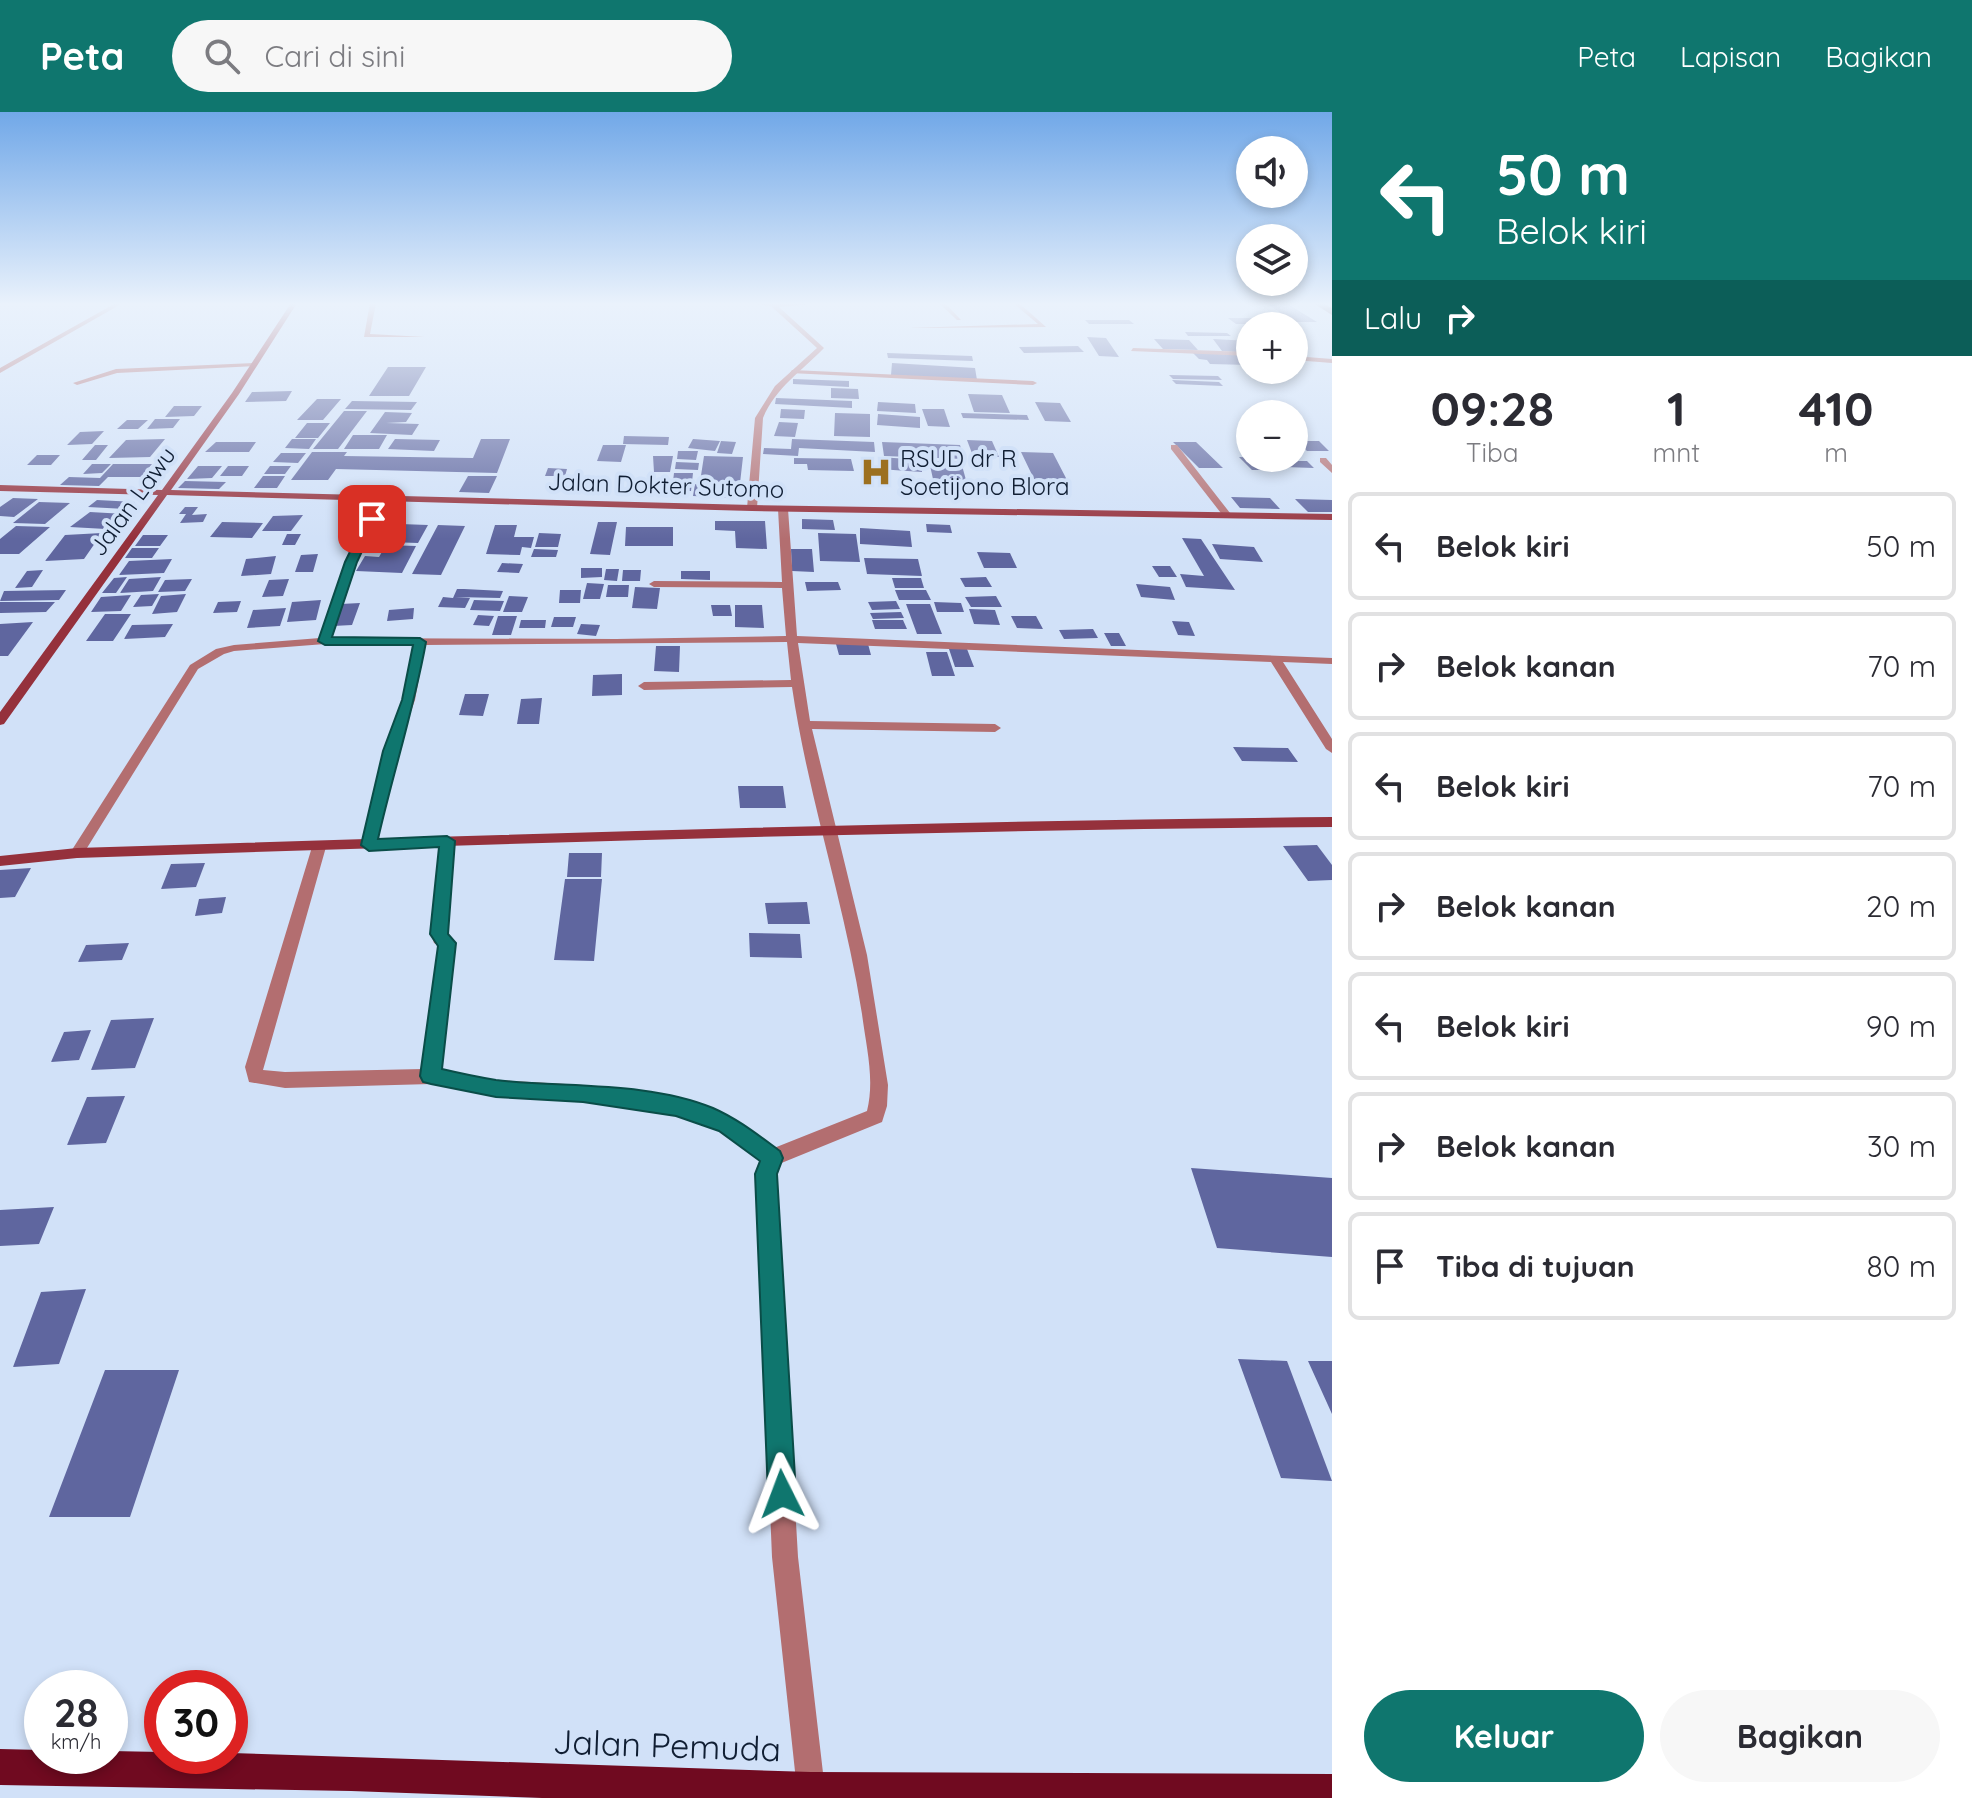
<!DOCTYPE html>
<html lang="id">
<meta charset="utf-8">
<style>
body{margin:0;font-family:Quicksand,sans-serif;background:#f7f7f7;color:#2b2b33;height:100vh;display:flex;flex-direction:column;font-size:30px;white-space:nowrap}
*{box-sizing:border-box;margin:0}
p{font-size:26px;color:#7c7c81}
.icon{flex:none;width:44px;height:44px;fill:none;stroke:currentColor;stroke-width:2;stroke-linecap:round;stroke-linejoin:round}
.map{position:relative;flex:1;overflow:hidden}
.drawer{display:flex;flex-direction:column;background:#fff;width:640px}
.drawer>*{flex:none}
.hud{background:#0f766e;color:#fff;overflow:hidden}
.tools{position:absolute;left:1236px;top:24px;display:grid;gap:16px}
.tools a{display:grid;place-items:center;width:72px;height:72px;border-radius:50%;background:#fff;box-shadow:0 4px 12px #0003;font-size:40px}
.speed{position:absolute;left:24px;top:1558px;display:flex;gap:16px;font-size:40px;font-weight:700;text-align:center}
.speed>*{display:grid;place-content:center;width:104px;height:104px;border-radius:50%;background:#fff;box-shadow:0 4px 12px #0003;line-height:1}
.speed small{font-size:20px;font-weight:400}
.speed .limit{border:12px solid #d22;background:#fff;color:#111}
.pin{position:absolute;display:grid;place-items:center;width:68px;height:68px;color:#fff;margin:-34px;border-radius:16px;box-shadow:0 4px 12px #0006}
.me{position:absolute;width:88px;margin:-44px;rotate:357deg;stroke-linejoin:round;filter:drop-shadow(0 0 6px #0008)}
.turn{display:flex;align-items:center;gap:28px;height:168px;padding:0 32px;font-size:36px}
.turn .icon{width:104px;height:104px;stroke-width:2.5}
.turn b{display:block;font-size:56px;line-height:68px}
.then{display:flex;align-items:center;height:76px;padding:0 32px;background:#0003;gap:16px;font-size:30px}
.eta{display:flex;justify-content:space-evenly;align-items:center;height:136px;text-align:center}
.eta b{font-size:48px;font-weight:700;line-height:56px}
.button{display:flex;gap:16px;margin-top:auto;padding:16px 32px}
.button a{flex:1;height:92px;border-radius:48px;background:#0f766e;color:#fff;font-size:32px;font-weight:700;line-height:92px;text-align:center}
.button a+a{background:#f7f7f7;color:#2b2b33}
ul{padding:0;list-style:none}
li{display:flex;align-items:center;gap:24px;height:108px;margin:0 16px 12px;padding:0 16px;border:4px solid #e1e1e2;border-radius:12px}
li div{flex:1}
li b{display:block;font-size:30px}
li em{font-style:normal}
header{display:flex;align-items:center;gap:48px;box-sizing:border-box;height:112px;padding:0 40px;background:#0f766e;color:#fff}
header strong{font-size:38px}
nav{display:flex;gap:44px;margin-inline-start:auto;font-size:28px}
.search{width:560px;height:72px;background:#f7f7f7;display:flex;align-items:center;gap:20px;box-sizing:border-box;padding:0 28px;border-radius:44px;color:#7c7c81;font-size:30px}
main{display:flex;flex:1;min-height:0}
.map>svg:first-child{display:block}
.building{fill:#5f669f}
.lines{fill:none;stroke-linecap:round;stroke-linejoin:round}
.lane{fill:#b36e70;fill-rule:evenodd}
.street{fill:#b36e70;fill-rule:evenodd}
.secondary{fill:#95313c;fill-rule:evenodd}
.primary{fill:#700a20;fill-rule:evenodd}
.highway{fill:#410e14;fill-rule:evenodd}
.route{fill:#0f766e;stroke:#0a4d48;stroke-width:2}
.labels{text-anchor:middle;dominant-baseline:central;stroke-width:8;stroke-linejoin:round;paint-order:stroke}
.far-poi-label{font-size:24px;fill:#101e33;stroke:#d1e1f8;text-anchor:start}
.far-street-label{font-size:24px;fill:#101e33;stroke:#d1e1f8}
.near-street-label{font-size:34px;fill:#101e33;stroke:#d1e1f8}
</style>
<header>
<strong>Peta</strong>
<div class="search"><svg class="icon" aria-label="search" viewBox="0 0 24 24"><circle cx="10" cy="10" r="6"/><path d="M15 15l6 6"/></svg>Cari di sini</div>
<nav><a>Peta</a><a>Lapisan</a><a>Bagikan</a></nav>
</header>
<main>
<div class="map">
<svg width="1332" height="1686" viewBox="0 0 1332 1686">
<rect width="100%" height="100%" fill="#d1e1f8"/>
<path class="building" d="M1266,191H1286L1317,210H1294Z
M1228,206H1280L1289,212H1236Z
M1085,208H1129L1134,212H1089Z
M1185,220L1227,221L1231,224H1188Z
M1087,225L1106,226L1119,245L1099,244Z
M1154,227L1189,228L1198,238L1163,237Z
M1213,227L1250,229V241L1222,239Z
M1078,234L1084,240L1024,241L1019,235Z
M1192,240L1247,242L1250,253L1210,252L1207,248L1199,247Z
M887,241L972,244L973,249L888,246Z
M892,251L975,256L977,268L891,263Z
M388,255H426L409,284H369Z
M1169,263L1218,264L1222,268L1173,267Z
M793,267L849,269V275L793,272Z
M1172,268L1219,270L1223,274L1176,272Z
M831,276L858,277L859,287L831,286Z
M292,279L286,289L245,290L252,280Z
M968,282L1002,283L1010,301L974,300Z
M776,286L852,289V296L775,292Z
M317,287H341L323,308H297Z
M352,289L417,290L411,298L345,297Z
M878,290L915,292L916,301L877,299Z
M1035,290L1060,291L1071,310L1045,309Z
M174,294H202L194,304L165,305Z
M781,297L805,298L804,307L780,306Z
M922,297H944L950,315L928,314Z
M344,299H367L338,337H313Z
M385,300L412,301L406,310L386,311L419,312L412,323L370,321Z
M835,301L870,302V325L834,324Z
M961,301L1027,303L1029,308L963,306Z
M878,302L920,305V316L877,313Z
M155,307H180L173,316L147,317Z
M127,308H148L138,317H117Z
M779,310L798,311L795,325L774,324Z
M307,311H330L318,326H295Z
M104,319L92,332L67,333L80,320Z
M353,323H387L379,337H344Z
M624,324L669,325L668,333L623,332Z
M165,327L150,345L109,346L126,328Z
M292,327H316L309,337L285,336Z
M395,327L440,328L434,339L388,337Z
M481,327H510L497,361L336,357L328,368H291L312,340H347L344,344L473,346Z
M693,327L720,329L715,339L688,336Z
M792,327L874,330L875,340L799,336L798,344L763,342L764,336L791,337Z
M967,328L992,329L999,345L973,344Z
M721,329L736,330L732,342L717,341Z
M1297,329H1319L1329,339H1307Z
M216,330H256L249,340H205Z
M882,330L960,333L964,347L884,344Z
M1173,330H1196L1223,356H1199Z
M95,333H108L96,348H82Z
M603,333H626L621,350L597,349Z
M678,339H698L696,348L677,347Z
M1021,340L1053,341L1067,368L1034,367Z
M281,341H306L298,351L273,350Z
M37,343H60L51,353H27Z
M653,344H673L670,360H654Z
M704,344L743,345L740,371L700,370Z
M880,345L922,348V360L879,357Z
M1239,345L1268,346L1281,358H1252Z
M794,346L851,347L854,359L808,358L807,352H794Z
M929,349L961,350L966,368L933,367Z
M1278,349H1307L1314,356L1285,355Z
M676,350L699,351L698,358L675,357Z
M92,352H111L102,361L83,362Z
M113,352H152L141,365H108L99,374L60,373L69,365L100,366Z
M198,354H222L212,366L187,367Z
M228,354H249L242,364H220Z
M270,354H291L285,362H264Z
M548,356L567,357L565,364H545Z
M674,361H693L691,379L672,378Z
M263,364H285L277,376H254Z
M468,364H497L489,381L459,380Z
M185,369L226,370L219,377L178,376Z
M695,372L739,373L738,386L693,384Z
M1231,385L1270,386L1280,397L1240,396Z
M13,386L38,387L14,405L0,404V395Z
M1295,387L1332,388V400H1308Z
M97,388L135,390L126,397L88,395Z
M39,390L70,391L45,412L13,411Z
M185,395H198L192,403L207,402L203,410L180,411L186,402H179Z
M90,400L125,402L106,417L70,415Z
M382,401L402,402L386,429H366Z
M303,403L291,419H262L273,404Z
M802,407L833,408L835,418L802,417Z
M715,409H765L767,437L736,436L735,419L715,418Z
M222,410L263,411L252,426L210,425Z
M598,410H617L610,443L590,442Z
M400,412L428,413L418,431L389,430Z
M926,412L950,413L952,421L927,420Z
M438,413L465,414L441,463L412,462Z
M495,413H517L514,425H534L531,436L522,435L520,443L486,442Z
M16,414L50,415L19,442H0V427Z
M626,415H673V434H625Z
M860,416L910,419L912,435L860,432Z
M102,421L84,447L45,449L65,423Z
M539,421L561,422L558,435H535Z
M818,421L856,422L860,450L820,449Z
M287,422H301L295,433H282Z
M143,423H168L160,434H135Z
M1182,426L1201,427L1235,478L1186,475L1180,462L1204,464Z
M1212,432L1254,435L1263,450L1220,447Z
M386,433L416,434L402,461L356,459L365,444L379,445Z
M132,436H159L152,446H125Z
M534,437L558,438L556,445H531Z
M791,437H812L814,460L792,459Z
M977,440L1010,441L1017,456H984Z
M318,442L313,460H295L301,443Z
M276,444L271,462L241,464L246,447Z
M864,446L918,447L922,464L867,462Z
M172,447L164,461L119,463L129,449Z
M502,451L523,452L519,461L497,460Z
M1152,454H1170L1177,465H1159Z
M581,456H602V465L581,466Z
M606,457H619L617,469L604,468Z
M43,458L32,475L15,476L27,459Z
M623,458H641L640,469H622Z
M681,459H710V468L681,467Z
M127,465L116,481H102L114,466Z
M161,465L153,479L120,481L129,467Z
M986,465L992,475H965L960,466Z
M892,466H921L924,476H895Z
M192,467L185,479L158,480L165,468Z
M289,467L283,484L262,485L269,468Z
M805,470H838L841,478L807,479Z
M587,471L604,472L600,487H583Z
M1136,472L1170,475L1175,488L1141,485Z
M608,473H629L628,485H606Z
M635,475L660,476L657,497L632,496Z
M457,477H464L503,479L500,486L455,485L470,486L465,496L438,495L443,485L453,486Z
M66,478L59,488L0,489L4,479Z
M560,478H581L580,491H559Z
M895,478H926L931,488H899Z
M159,482L152,494L133,495L141,483Z
M186,482L177,500L152,502L161,484Z
M131,483L121,499L91,500L101,485Z
M509,484L528,485L522,500H503Z
M996,484L1002,495H971L965,485Z
M321,488L316,508L287,510L292,490Z
M474,488L504,489L500,499L470,498Z
M241,489L237,500L213,501L218,490Z
M896,489L900,497L872,498L868,490Z
M0,490H55L46,500L0,501Z
M934,490L961,491L964,500H937Z
M360,491L352,513L333,514L341,492Z
M906,492H930L942,522H917Z
M711,493H730L732,504H713Z
M735,493H762L764,516L735,515Z
M286,496L280,514L247,516L253,498Z
M414,496L413,507L387,509L389,498Z
M969,497L995,498L1000,513L974,512Z
M901,500L904,506L873,507L870,501Z
M105,502H131L113,529H86Z
M478,503L494,504L489,514L473,513Z
M498,504H517L511,523H492Z
M1011,504H1036L1043,517L1017,516Z
M554,505H576L573,515H551Z
M521,508H546L545,516H519Z
M872,508H903L907,517H875Z
M1172,509L1189,510L1195,524L1178,523Z
M33,510L8,544H0V512Z
M173,512L165,525L124,527L132,513Z
M581,512L600,513L596,524L577,522Z
M1093,517L1098,526L1064,527L1059,518Z
M1104,521H1119L1126,534H1111Z
M836,532H868L871,543H839Z
M656,534H680L679,560L654,559Z
M949,537H967L974,555H955Z
M926,540H947L955,564H932Z
M622,562V583L592,584L593,563Z
M465,582H489L483,604L459,603Z
M542,586L539,612H517L521,587Z
M1233,635L1288,636L1298,650L1242,649Z
M738,674H783L786,696H740Z
M1317,733L1332,753V768L1308,769L1283,734Z
M569,741H602L601,765H567Z
M205,751L196,775L161,777L171,752Z
M31,756L15,785L0,786V758Z
M565,767H602L594,849L554,848Z
M226,785L222,801L195,804L199,787Z
M807,790L810,812H768L765,791Z
M749,821L800,822L802,846L750,845Z
M129,831L122,848L78,850L86,833Z
M154,906L135,956L91,958L111,908Z
M91,918L79,948L51,950L64,920Z
M125,984L106,1031L67,1033L87,985Z
M1191,1056L1332,1066V1145L1217,1136Z
M54,1095L39,1132L0,1134V1098Z
M86,1177L59,1252L13,1255L41,1180Z
M1238,1247L1287,1249L1332,1369L1281,1366Z
M1308,1249H1332V1302Z
M105,1258H179L130,1405H49Z"/>
<g class="lines">
<path class="lane" d="M1133,236L1250,240V244L1131,239Z
M1294,244L1332,247V251L1294,248Z
M254,251L256,254L117,261L77,273L73,271L116,257Z
M792,258L1033,269L1037,271L1033,273L790,261Z
M1171,333H1177L1230,401V405H1224L1171,337Z
M1320,346H1326L1332,353V361L1320,350Z"/>
<path class="street" d="M116,191H123L0,261V256Z
M370,191H376L370,222L425,225H364Z
M746,191H826L779,195L824,236C802,259 776,275 763,306L757,396L752,399L747,396L755,306L775,274L817,236L771,194Z
M939,191H945L961,208H957Z
M1013,191H1019L1046,215L908,216L1038,212Z
M382,382L386,385L356,450L332,526L616,527L786,524L782,476L654,475L649,472L654,469L782,470L778,397L783,394L788,397L797,524L1332,546V552L1283,550L1332,627V641L1326,637L1271,550L798,531L810,609L995,612L1001,616L995,620L812,617L867,843L888,973L887,994L882,1010L779,1052L776,1062L798,1445L825,1678L822,1686H800L797,1678L772,1445L756,1062L761,1049L720,1018L676,1003L583,989L496,984L431,972L285,976L249,970L245,955L312,735L319,730L326,735L263,958L285,960L423,957L439,834L434,831L431,822L440,729L447,724L454,729L447,822L455,831L441,958L496,968L583,973L676,987L733,1006L774,1036L867,999C875,967 866,934 862,902C845,792 808,685 792,575L644,578L638,574L644,570L791,568L787,530L425,533L415,588L397,639L376,733L369,738L362,733L385,639L403,588L414,533L325,532L234,539L224,542L198,557L82,744L77,746L70,741L190,553L216,537L234,533L320,526L346,450L378,385Z"/>
<path class="secondary" d="M291,191H297L239,282L171,378L752,393L1332,402V408L752,399L167,383L4,612L0,613V600L158,383L0,379V373L162,378L232,281Z
M1332,705V715C913,718 495,732 77,746L0,754V744L77,736C495,723 913,709 1332,705Z"/>
<path class="primary" d="M0,1637L42,1638V1644H110V1639L162,1640V1644H230V1641L811,1660L1332,1662V1686H542L351,1679L0,1673Z"/>
<path class="highway" d="M1313,191H1323L1332,196V203Z"/>
</g>
<linearGradient id="sky" x2="0" y2="1"><stop stop-color="#71a8e8"/><stop offset="0.45" stop-color="#eaf2fc"/><stop offset="1" stop-color="#eaf2fc" stop-opacity="0"/></linearGradient>
<rect width="1332" height="427" fill="url(#sky)"/>
<path class="route" d="M372,403L377,407L357,450L332,525L420,526L426,530C414,597 393,661 378,727L447,724L455,729L448,822L456,831L442,957C459,961 478,965 496,968C564,976 648,969 713,996C738,1007 758,1023 780,1039L783,1046L777,1062L796,1382L792,1392L782,1396L772,1392L768,1382L755,1062L760,1049L719,1019L676,1004L583,990L496,985L431,972L423,970L420,964L438,834L430,822L439,735L369,739L361,733L383,639L402,588L413,533H325L318,529L345,450L366,407Z"/>
<defs>
<symbol id="hospital-bare" viewBox="-9 -9 18 18"><path d="M-5-5h3v3.5h4V-5h3V5h-3V1.5h-4V5h-3Z" fill="#9c7020" stroke="#d1e1f8" stroke-width="2.5" paint-order="stroke"/></symbol>
</defs>
<g fill-rule="evenodd">
<use href="#hospital-bare" x="854" y="338" width="44" height="44"/>
</g>
<g class="labels">
<g class="far-poi-label">
<text x="900" y="346">RSUD dr R<tspan x="900" dy="28">Soetijono Blora</tspan></text>
</g>
<g class="far-street-label">
<text transform="translate(666 373) rotate(2)">Jalan Dokter Sutomo</text>
<text transform="translate(132 389) rotate(-54)">Jalan Lawu</text>
</g>
<g class="near-street-label">
<text transform="translate(667 1633) rotate(2)">Jalan Pemuda</text>
</g>
</g>
</svg>
<div class="tools">
<a><svg class="icon" aria-label="sound" viewBox="0 0 24 24"><path d="M4 9h4l5-4v14l-5-4H4zM17 9q2 3 0 6"/></svg></a>
<a><svg class="icon" aria-label="layers" viewBox="0 0 24 24"><path d="M12 4l9 5-9 5-9-5zM3 14l9 5 9-5"/></svg></a>
<a>+</a>
<a>−</a>
</div>
<div class="speed"><div>28<small>km/h</small></div><div class="limit">30</div></div>
<div class="pin" style="left:372px;top:407px;background:#d93025"><svg class="icon" aria-label="arrive" viewBox="0 0 24 24"><path d="M6 21V4h12l-3 4 3 4H6"/></svg></div>
<svg class="me" style="left:782px;top:1382px" viewBox="-20 -20 40 40"><path d="M0-17L14 15 0 8-14 15z" fill="#0f766e" stroke="#fff" stroke-width="4"/></svg>
</div>
<section class="drawer">
<div class="hud">
<div class="turn"><svg class="icon" aria-label="left" viewBox="0 0 24 24"><path d="M17 20v-9H6M10 6l-5 5 5 5"/></svg><div><b>50 m</b>Belok kiri</div></div>
<div class="then">Lalu<svg class="icon" aria-label="right" viewBox="0 0 24 24"><path d="M7 20v-9h11M14 6l5 5-5 5"/></svg></div>
</div>
<div class="eta">
<div><b>09:28</b><p>Tiba</p></div>
<div><b>1</b><p>mnt</p></div>
<div><b>410</b><p>m</p></div>
</div>
<ul>
<li><svg class="icon" aria-label="left" viewBox="0 0 24 24"><path d="M17 20v-9H6M10 6l-5 5 5 5"/></svg><div><b>Belok kiri</b></div><em>50 m</em></li>
<li><svg class="icon" aria-label="right" viewBox="0 0 24 24"><path d="M7 20v-9h11M14 6l5 5-5 5"/></svg><div><b>Belok kanan</b></div><em>70 m</em></li>
<li><svg class="icon" aria-label="left" viewBox="0 0 24 24"><path d="M17 20v-9H6M10 6l-5 5 5 5"/></svg><div><b>Belok kiri</b></div><em>70 m</em></li>
<li><svg class="icon" aria-label="right" viewBox="0 0 24 24"><path d="M7 20v-9h11M14 6l5 5-5 5"/></svg><div><b>Belok kanan</b></div><em>20 m</em></li>
<li><svg class="icon" aria-label="left" viewBox="0 0 24 24"><path d="M17 20v-9H6M10 6l-5 5 5 5"/></svg><div><b>Belok kiri</b></div><em>90 m</em></li>
<li><svg class="icon" aria-label="right" viewBox="0 0 24 24"><path d="M7 20v-9h11M14 6l5 5-5 5"/></svg><div><b>Belok kanan</b></div><em>30 m</em></li>
<li><svg class="icon" aria-label="arrive" viewBox="0 0 24 24"><path d="M6 21V4h12l-3 4 3 4H6"/></svg><div><b>Tiba di tujuan</b></div><em>80 m</em></li>
</ul>
<div class="button"><a>Keluar</a><a>Bagikan</a></div>
</section>
</main>
